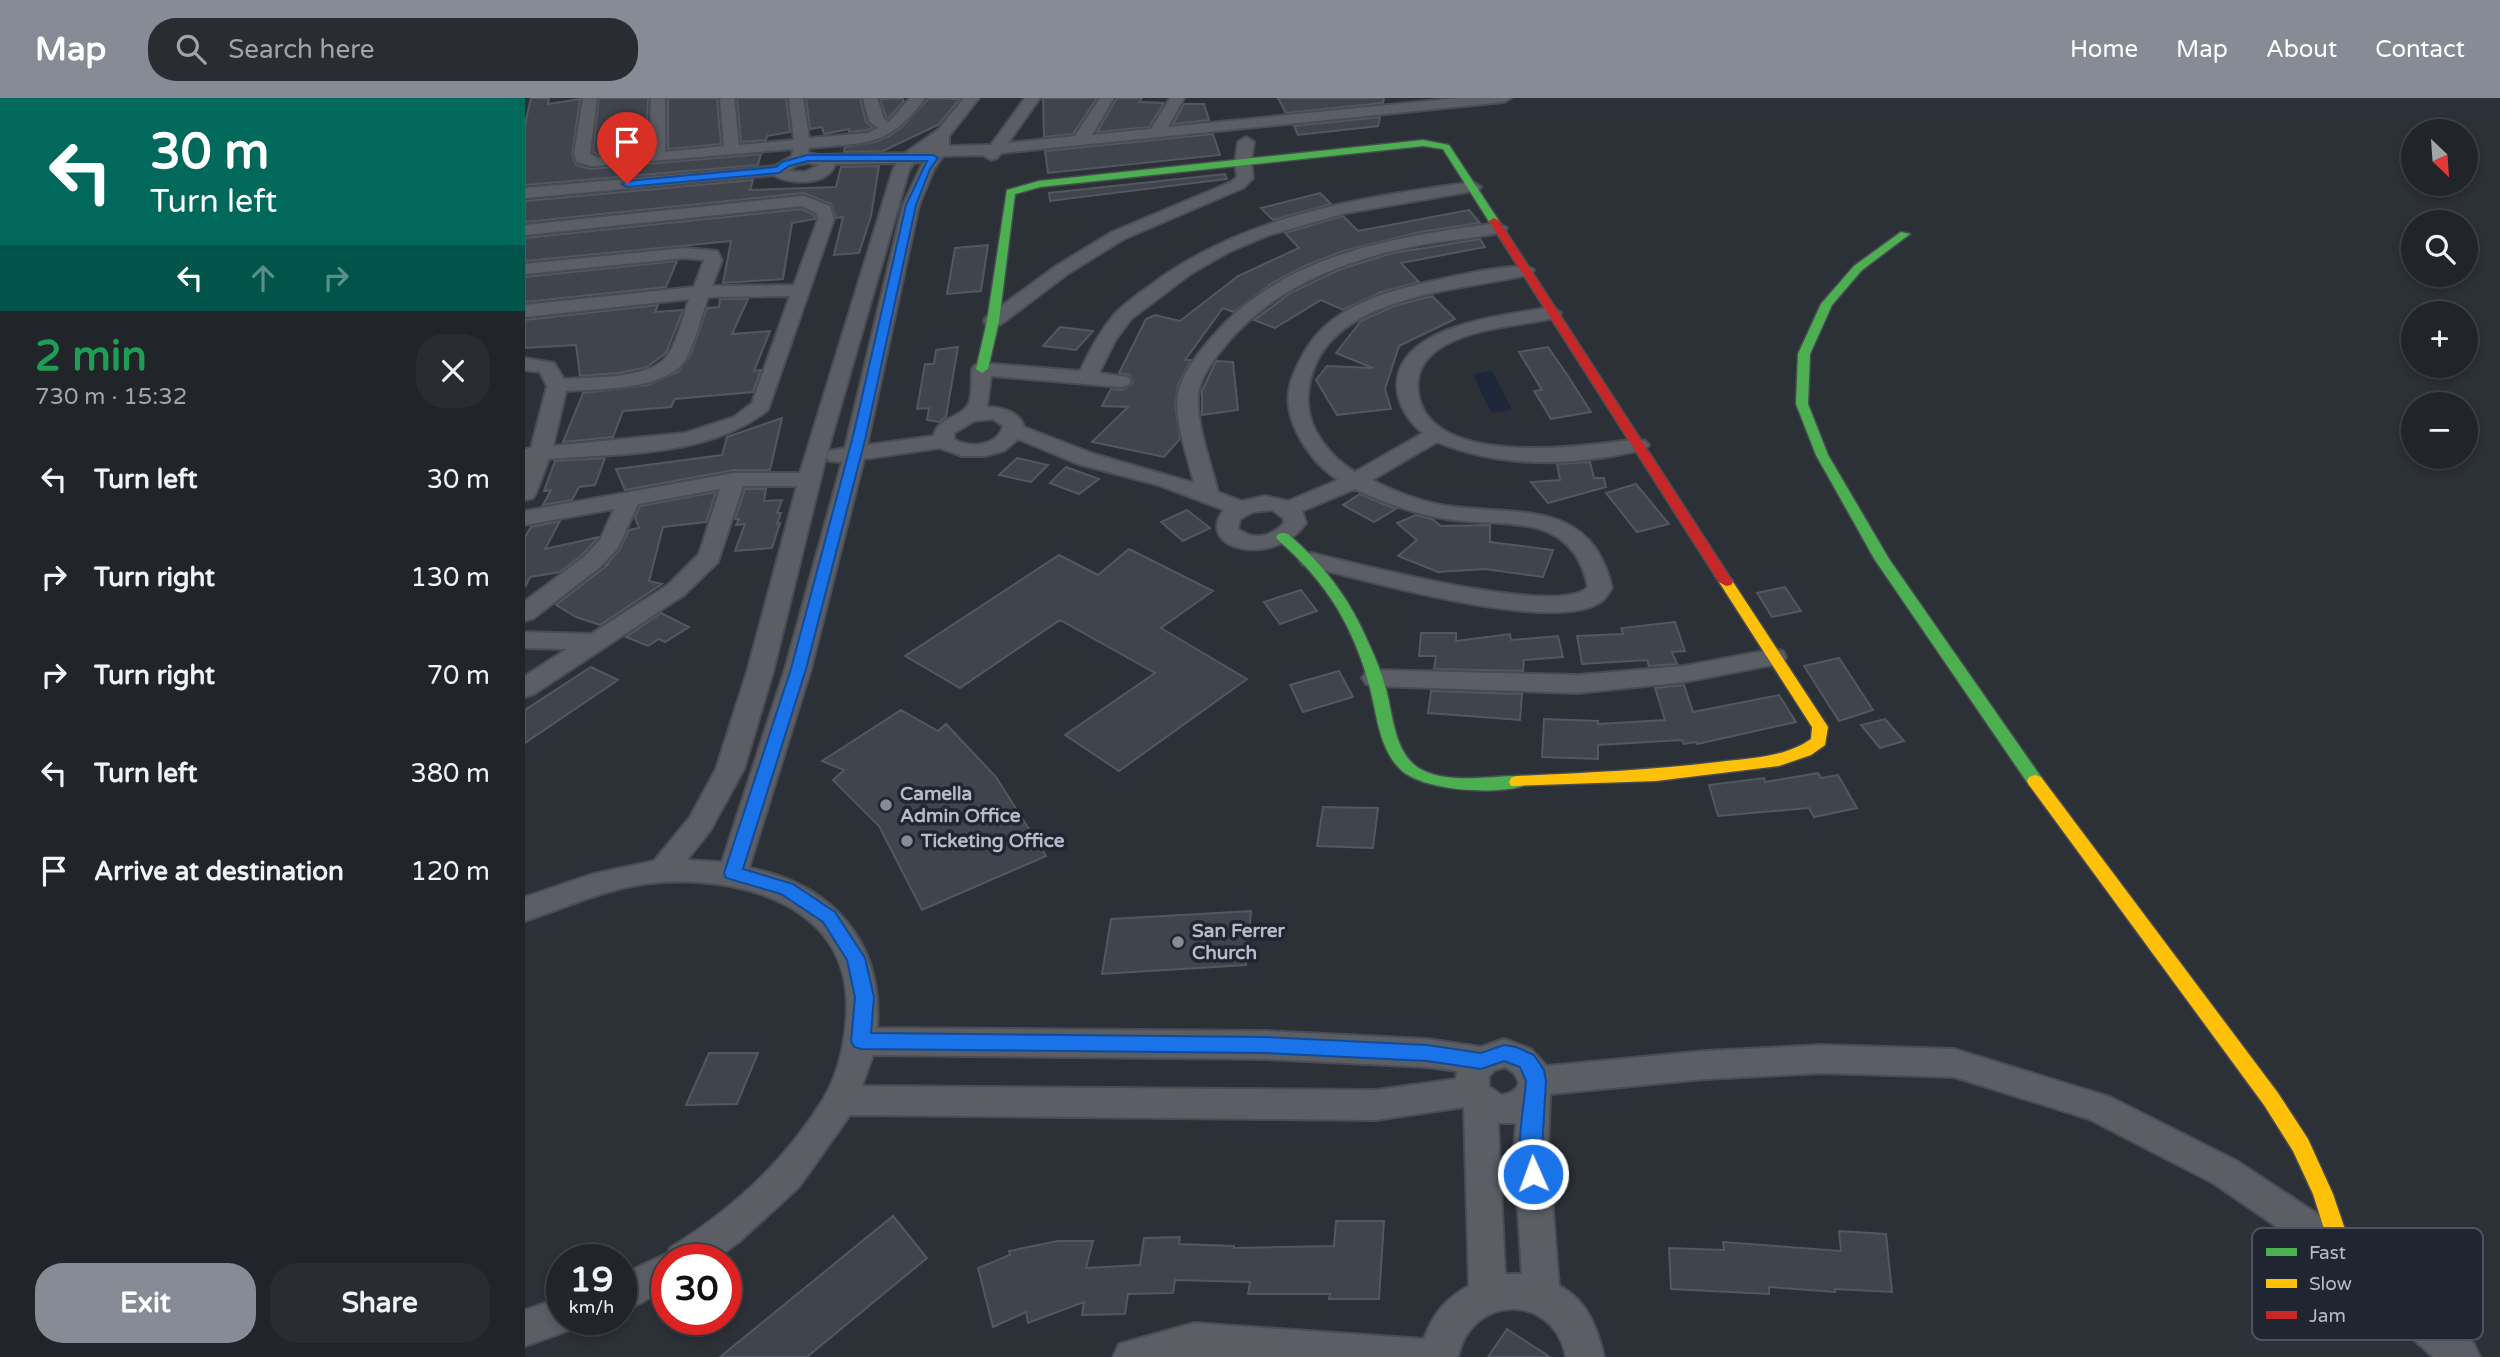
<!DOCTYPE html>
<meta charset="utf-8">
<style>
body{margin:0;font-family:"Varela Round",sans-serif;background:#292c31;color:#f1f3f6;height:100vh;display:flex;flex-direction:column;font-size:26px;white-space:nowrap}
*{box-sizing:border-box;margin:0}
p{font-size:23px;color:#a2a4a8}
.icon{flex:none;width:38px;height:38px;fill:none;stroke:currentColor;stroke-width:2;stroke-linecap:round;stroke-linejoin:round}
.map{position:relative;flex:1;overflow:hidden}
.side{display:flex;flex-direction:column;background:#212429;width:525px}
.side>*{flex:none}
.guide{background:#00695c;color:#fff;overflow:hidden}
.needle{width:46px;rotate:155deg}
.fabs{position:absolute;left:1876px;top:21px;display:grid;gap:14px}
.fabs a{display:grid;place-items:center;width:77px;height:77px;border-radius:50%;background:#212429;box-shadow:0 4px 10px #0003,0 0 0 2px #3e4146;font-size:35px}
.speed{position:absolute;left:21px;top:1146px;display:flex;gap:14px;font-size:35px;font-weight:700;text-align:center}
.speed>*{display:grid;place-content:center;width:91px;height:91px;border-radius:50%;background:#212429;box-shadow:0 4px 10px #0003,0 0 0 2px #3e4146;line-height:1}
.speed small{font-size:18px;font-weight:400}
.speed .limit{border:10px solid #d22;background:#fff;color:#111}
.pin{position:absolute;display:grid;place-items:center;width:60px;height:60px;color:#fff;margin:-72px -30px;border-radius:50% 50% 50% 0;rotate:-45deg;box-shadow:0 0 7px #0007}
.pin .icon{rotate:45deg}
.me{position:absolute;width:77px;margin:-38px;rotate:358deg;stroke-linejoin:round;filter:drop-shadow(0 0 5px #0008)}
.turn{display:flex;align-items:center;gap:24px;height:147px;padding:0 35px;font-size:32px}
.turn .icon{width:91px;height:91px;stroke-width:2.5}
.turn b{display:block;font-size:49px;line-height:60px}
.lanes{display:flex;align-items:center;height:66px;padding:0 35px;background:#0003;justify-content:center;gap:35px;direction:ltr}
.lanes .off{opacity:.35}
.round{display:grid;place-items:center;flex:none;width:74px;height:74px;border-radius:28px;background:#292c31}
.head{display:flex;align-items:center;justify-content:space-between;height:119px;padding:0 35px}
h1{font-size:42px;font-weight:700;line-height:52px;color:#1e9e55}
.cta{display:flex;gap:14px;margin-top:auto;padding:14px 35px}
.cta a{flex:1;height:80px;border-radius:28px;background:#868b95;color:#fff;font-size:28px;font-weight:700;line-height:80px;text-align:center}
.cta a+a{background:#292c31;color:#f1f3f6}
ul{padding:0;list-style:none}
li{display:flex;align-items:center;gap:21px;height:98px;padding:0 35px}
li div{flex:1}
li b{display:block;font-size:26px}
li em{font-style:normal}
header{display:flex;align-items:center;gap:42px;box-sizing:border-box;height:98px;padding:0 35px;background:#868b95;color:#fff}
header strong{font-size:33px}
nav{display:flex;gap:38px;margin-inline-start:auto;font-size:24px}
.search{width:490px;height:63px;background:#292c31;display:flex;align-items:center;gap:18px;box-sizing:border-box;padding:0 24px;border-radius:28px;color:#a2a4a8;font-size:26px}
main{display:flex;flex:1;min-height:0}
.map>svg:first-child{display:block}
.water{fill:#1d2739}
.building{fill:#40444c;stroke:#53575f;stroke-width:2}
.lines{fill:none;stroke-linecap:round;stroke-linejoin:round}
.street-casing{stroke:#494c54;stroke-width:4}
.fast-casing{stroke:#494c54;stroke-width:3}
.slow-casing{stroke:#494c54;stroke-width:3}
.jam-casing{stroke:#494c54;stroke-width:3}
.street{fill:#5b5e65;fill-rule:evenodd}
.fast{fill:#4caf50;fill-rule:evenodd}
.slow{fill:#ffc107;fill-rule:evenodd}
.jam{fill:#c62828;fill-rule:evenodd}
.route{fill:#1a73e8;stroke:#114b97;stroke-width:2}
.poi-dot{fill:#868b95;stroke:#1f2631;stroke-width:2.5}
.labels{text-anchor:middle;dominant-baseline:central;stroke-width:7;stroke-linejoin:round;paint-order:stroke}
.poi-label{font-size:19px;font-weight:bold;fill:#b6bcc7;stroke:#1f2631;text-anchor:start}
.key{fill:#1f2631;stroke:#4c535e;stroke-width:2}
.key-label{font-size:19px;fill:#b6bcc7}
</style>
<header>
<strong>Map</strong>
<div class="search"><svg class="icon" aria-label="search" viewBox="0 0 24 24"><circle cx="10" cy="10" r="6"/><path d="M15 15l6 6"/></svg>Search here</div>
<nav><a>Home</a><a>Map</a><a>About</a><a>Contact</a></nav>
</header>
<main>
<section class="side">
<div class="guide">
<div class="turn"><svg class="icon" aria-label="left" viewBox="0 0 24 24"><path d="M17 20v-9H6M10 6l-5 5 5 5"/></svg><div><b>30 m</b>Turn left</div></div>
<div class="lanes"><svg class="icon" aria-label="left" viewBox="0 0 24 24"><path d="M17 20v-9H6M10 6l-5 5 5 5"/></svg><svg class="icon off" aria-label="ahead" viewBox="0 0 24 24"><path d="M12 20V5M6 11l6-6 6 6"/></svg><svg class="icon off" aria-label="right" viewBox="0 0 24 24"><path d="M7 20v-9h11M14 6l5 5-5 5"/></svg></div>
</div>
<div class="head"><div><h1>2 min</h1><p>730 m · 15:32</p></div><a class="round"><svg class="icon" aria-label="close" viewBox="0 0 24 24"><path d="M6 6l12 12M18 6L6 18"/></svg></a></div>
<ul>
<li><svg class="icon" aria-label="left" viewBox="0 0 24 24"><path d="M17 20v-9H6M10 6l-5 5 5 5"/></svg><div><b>Turn left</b></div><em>30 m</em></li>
<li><svg class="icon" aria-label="right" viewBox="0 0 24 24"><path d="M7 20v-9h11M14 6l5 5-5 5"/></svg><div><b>Turn right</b></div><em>130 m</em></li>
<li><svg class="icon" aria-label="right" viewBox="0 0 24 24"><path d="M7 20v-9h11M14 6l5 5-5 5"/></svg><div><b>Turn right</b></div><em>70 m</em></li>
<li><svg class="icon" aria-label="left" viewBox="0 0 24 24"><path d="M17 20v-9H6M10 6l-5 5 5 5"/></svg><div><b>Turn left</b></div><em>380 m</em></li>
<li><svg class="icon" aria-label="arrive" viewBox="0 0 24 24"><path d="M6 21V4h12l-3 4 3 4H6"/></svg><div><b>Arrive at destination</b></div><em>120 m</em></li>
</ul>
<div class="cta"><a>Exit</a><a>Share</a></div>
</section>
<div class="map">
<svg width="1975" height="1259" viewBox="0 0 1975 1259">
<rect width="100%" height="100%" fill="#2c3037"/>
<path class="water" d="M967,273L987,312L966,315L948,276Z"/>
<path class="building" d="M6,0H24L23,6L55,1L47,57L51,67L65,71L236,56L233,67L0,87V26Z
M74,0H123L121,53L74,57L68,54Z
M143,0H192L196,46L143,51Z
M212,0H261L265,34L242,38L241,42L216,44Z
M281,0H335L341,24L348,30L342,32L324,34V31L299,36L297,29L285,31Z
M377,0L379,3L363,21L361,19L355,1Z
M404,0L435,1L413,27L358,53L319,54L320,49L350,44L364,38L376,30Z
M518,0H572L548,36L519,39Z
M592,0H617L614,4L639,5L624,29L572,34Z
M753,0H859L858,5L761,15Z
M659,6H679L684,22L648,26Z
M855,19L853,28L773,37L769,28Z
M688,36L695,57L523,75L520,53Z
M354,68L346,118L334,155L309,157L318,119L311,120L306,106L279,95L0,124V103L228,82L225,92L311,89L316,69Z
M700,76L702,81L525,103L524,95Z
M795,95L806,106L748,122L736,110Z
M277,111L289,117L290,121L267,125L258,181L198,185L206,143L0,163V140Z
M944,112L955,125L895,134L818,153L782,167L747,185L709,214L698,210L660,262H666L653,287L650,307L655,341L639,359L567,344L603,309L577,308L586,291L597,292L608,285L605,277L594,275L621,221L630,217L655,223L713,178L774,150L760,135L818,118L833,133Z
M955,141L960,149L876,165L894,184L856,194L818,212L796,202L750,230L729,222L767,194L816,171L868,155Z
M463,147L456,193L422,196L430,150Z
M152,163L141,189L0,204V179Z
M907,198L930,221L874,248L860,291L866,311L812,317L791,282L802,268L848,270L811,255L836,223L869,208Z
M195,201H223L207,236L245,233L229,273L236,272L228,294L150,301L146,309L98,313L88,339L38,344L58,295L123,287L153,274L166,256L182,210L194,209Z
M133,207L130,214L158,212L141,255L122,269L94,275L55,278L51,247L0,250V222Z
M535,229L568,233L551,252L518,248Z
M433,249L421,319L414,324L402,322L404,310L392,311L400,266H409L411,252Z
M1023,249L1041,275L1066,314L1026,321L1009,293L1017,292L994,254Z
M691,263L708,264L713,312L677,317V293Z
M257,320L245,372H209L100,392L91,371L197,357L202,339Z
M80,360L70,387L54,389L47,402L18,407L26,392L19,393L30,363Z
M492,360L523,367L506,384L474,377Z
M1065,364L1069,380H1079L1081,389L1023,405L1006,384L1035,382L1032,366Z
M541,369L574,381L554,396L525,385Z
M1111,386L1144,426L1112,434L1081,395Z
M220,391H241L239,403L257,402L252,415H256L252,426L255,425L247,450L210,453L220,426L211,427L214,421H210Z
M191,394L181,424L138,429L124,483L137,486L75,527L51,519L31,507L85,465L82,466L95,451L104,432L114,430L110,419L115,408Z
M835,396L851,403L871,411L849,424L818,407Z
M662,412L685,430L658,443L636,424Z
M891,417L907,421L916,428L965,427V444L1028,452L1018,479L960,471L913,474L873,458L892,442L872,425Z
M35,423L20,451L74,439L57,457L35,474L5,479L0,489V439L6,429Z
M604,451L688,493L636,530L722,581L594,673L540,637L630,575L535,522L435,590L380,558L534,457L573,477Z
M1260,489L1276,513L1247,519L1232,495Z
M776,492L792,513L755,526L739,504Z
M136,515L164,529L140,544L134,541L123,548L101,539Z
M1150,524L1160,553L1147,554L1152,566L1124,568L1122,562L1057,566L1052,538L1098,536L1096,530Z
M896,535H931V543L985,536L986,542L1033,538L1038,559L999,562L998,573L909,571L911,558H894Z
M1314,560L1348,612L1314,623L1279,568Z
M66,569L93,582L0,645V612Z
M814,573L828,599L778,614L765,587Z
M1159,587L1168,614L1254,597L1271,624L1172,646L1171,644L1159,646L1157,642L1073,647V661L1017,659L1019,621L1073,623V626L1140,622L1130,590Z
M906,593L997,596L995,622L903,615Z
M376,612L413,633L421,626L471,679L521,758L397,812L354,728L308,682L319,672L297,663Z
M1360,621L1379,643L1355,650L1336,627Z
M1293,675L1296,680L1313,677L1332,710L1289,719L1284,710L1193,718L1184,687L1239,680L1240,684Z
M798,709L853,710L848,750L792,748Z
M726,813L721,867L577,876L586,821Z
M184,955H233L212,1006L161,1007Z
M368,1118L402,1160L282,1259H195Z
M811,1123H859L854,1201H804L805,1196H723L725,1184L650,1182L648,1195L603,1196L600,1216L557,1217L559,1204L503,1225L501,1214L468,1229L453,1170L485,1157L484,1153L533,1143H568L561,1170L615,1167L619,1140L655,1139L654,1146L709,1148V1150L809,1148Z
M1314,1133L1361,1136L1367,1194L1310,1191V1194L1244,1189V1196L1146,1191L1144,1150L1199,1152L1198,1144L1316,1153Z
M982,1231L1025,1259H963Z"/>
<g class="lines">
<defs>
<path id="street" d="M58,0H72L65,56L73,60L124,55L126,0H140V54L199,48L195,0H209L214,47L269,42L264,0H278L284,40L343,35L353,30L344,23L338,0H352L359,21L364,24L385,0H400C363,50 342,44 284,50L283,55L294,57L380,55L413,32L439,0H454L424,38V48L466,47L500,0H515L483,45L550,38L575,0H589L567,37L626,31L645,0H659L643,29L934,0H986L979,4L476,55L472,60L466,62L458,57L418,58L409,71L394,107L342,347L409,338C412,318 437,321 444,305C448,296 446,281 447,271L450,267L457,265L555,273C564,254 574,235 588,218C600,204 618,193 634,181C726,116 839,99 948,84L956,89L954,92L821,115L744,137L704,154L667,175L606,221L591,241L574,275L603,279L606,283L603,287L596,289L466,278L462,309C477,309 495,314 499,329L569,356L669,385C663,359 649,324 653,296C657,275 674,254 688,238C760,155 870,139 973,125L982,130L979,134C952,140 922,142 895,147C822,161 752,187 703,244C690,260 674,279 673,300C672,330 686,365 693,394L717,403L740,398L763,403L813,382C792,368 777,348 768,325C761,307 762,290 770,273C778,255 787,239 803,226C820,211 844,201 865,194C885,188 998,159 1009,172L1006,176C933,194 786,196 783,301C782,331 806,360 830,374L898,335C884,324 873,307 872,289C871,226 982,217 1027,209L1036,215L1034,219C996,228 955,228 920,247C902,257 890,273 893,294C903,372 1062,348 1113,341L1120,343L1124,347L1120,351C1052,368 978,371 912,344L847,382C871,394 896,404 922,408C992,418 1067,400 1087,490C1084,494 1081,500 1077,503C1032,538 842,482 786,469L778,467L774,462L778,457L786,455C831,465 1034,520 1063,489C1047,412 981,430 922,421C890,416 859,405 830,391L777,413L781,425C749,471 668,451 699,412L633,387L553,366L493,341L479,353L460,358H437L415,350L339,361L286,571L224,770C307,786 359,844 352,930L741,933L902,941L956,949L979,941L1006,951L1022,968L1180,953L1297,947L1429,951L1585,999L1712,1063L1829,1140L1949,1246L1955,1259H1908L1803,1164L1688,1085L1564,1021L1429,979L1297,975L1180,981L1025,996L1023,1051L1034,1188C1062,1201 1073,1232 1079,1259H1041C1029,1194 946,1196 933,1259H588L594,1246L669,1225L899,1241C908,1216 921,1200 944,1188L939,1009L851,1022L325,1017L274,1089L214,1144L189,1162H142V1191L96,1215V1177L143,1155L145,1150C207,1112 261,1062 299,1000C312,978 319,949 321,924C332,814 229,779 137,784C88,787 45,808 0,823V799L68,776L129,763L165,719L191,671L222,574L272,388H218L193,464L159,497L9,596L0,599V578L42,551L0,550V534L66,536L143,487L174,456L195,391L113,406L93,450L75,469L9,520L0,523V503L59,459L75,442L89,411L0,427V413L209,375H275L368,72L372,65L310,66C304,88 264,87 249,77L0,100V90L250,68L267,58L268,51L66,68L52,64L49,56ZM398,64L378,107L320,350L304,353L301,358L304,363L317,364L260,571L197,764L162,762L185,733L219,671L248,574L301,359L384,72L389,65ZM283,65L294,67L280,74L263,73L272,67ZM468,321L478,328C473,348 445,351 429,341V335L449,323ZM747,412L758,420L759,425C746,439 729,443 713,431L715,421L728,414ZM348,957L741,961L902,969L932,973L931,981L851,992L337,988ZM980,969L989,975L994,984C992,993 985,996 976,997L964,988V978L970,972ZM973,1025H991L989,1051L997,1176H980Z
M721,39L729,44L726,64L728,80L718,90L599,141L544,175L475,227H461L459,223L461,219L531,168L587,134L706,84L712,79L710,64L713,44Z
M279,98L305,108L309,121L243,312C183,359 97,355 24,361L11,395L8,400L0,402V351L6,350L22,288L15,274L0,272V260L29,265L39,281C65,279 126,282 143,257C153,242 158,218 164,201L0,219V207L169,189L179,162L160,160L0,176V166L160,150L192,153L197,162L187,188L269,187L293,121L291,115L277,108L0,137V127ZM265,198L227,305L209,319L160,335L28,348L41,293C72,291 142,292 160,262C171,243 176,219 183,199Z
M1249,551L1258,553L1261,559L1258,565L1159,584L1053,595L850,588L841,586L837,580L841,574L850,572L1053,577L1159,568Z
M37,1199V1222H54L50,1230L0,1248V1212Z"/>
<path id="fast" d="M898,42L924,47L974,123L973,125H965L918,51L898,48L515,89L490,96L474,223L463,271L457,275L451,271L462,223L482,92L514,83Z
M1376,134L1385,136L1337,172L1307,207L1285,256L1283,306L1303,357L1364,461L1516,679L1518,683L1516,687H1504L1350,462L1291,357L1271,306L1273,256L1296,206L1329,168Z
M758,435L763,436C800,468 825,501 844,546C851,561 857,576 861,591C868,617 869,652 892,669C919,687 962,678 992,678L998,680L1000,684L998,688C969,697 895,693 874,670C854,649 852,617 845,590C829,529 801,483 753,442L751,439L753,436Z"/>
<path id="slow" d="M1201,480L1206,481L1303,629L1300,647L1286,657L1254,668L1131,683L986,688L984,684L986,680L992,678C1059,675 1126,672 1193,664C1225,660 1259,660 1286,641L1287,629L1194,484Z
M1510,677L1516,679L1753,995L1783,1041L1808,1096L1827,1152L1824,1159L1816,1162L1808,1159L1788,1096L1768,1053L1739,1007L1504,687L1502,683L1504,679Z"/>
<path id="jam" d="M969,120L974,123L1208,484L1206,487L1201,488L1194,484L964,123Z"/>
</defs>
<use href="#street" class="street-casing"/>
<use href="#fast" class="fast-casing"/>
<use href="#slow" class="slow-casing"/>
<use href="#jam" class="jam-casing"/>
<use href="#street" class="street"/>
<use href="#fast" class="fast"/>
<use href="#slow" class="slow"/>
<use href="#jam" class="jam"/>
</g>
<path class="route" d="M282,57H408L413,60L405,71L391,107L341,338L281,571L218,771L268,786L310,814L340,860L349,899L346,935L741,939L902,947L956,955L979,947L991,949L1009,957L1019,972L1021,983L1017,1051L1019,1076L1016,1083L1008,1085L1001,1083C988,1055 999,1013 1001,983L995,969L979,963L956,971L902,963L741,955L336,951L329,949L326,943L330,899L322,862L298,824L256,796L201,780L199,775L266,571L328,338L381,107L402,63H283L264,68L254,75L102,89L97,86L102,83L251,69L257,64Z"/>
<g class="poi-dot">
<circle cx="361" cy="707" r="7"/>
<circle cx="382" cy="743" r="7"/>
<circle cx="653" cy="844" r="7"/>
</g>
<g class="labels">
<g class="poi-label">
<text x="375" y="696">Camella<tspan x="375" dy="22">Admin Office</tspan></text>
<text x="396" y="743">Ticketing Office</text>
<text x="667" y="833">San Ferrer<tspan x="667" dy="22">Church</tspan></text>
</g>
</g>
<rect x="1727" y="1130" width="231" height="112" rx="10" class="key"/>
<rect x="1741" y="1150" width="31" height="8" fill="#4caf50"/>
<rect x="1741" y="1181" width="31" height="9" fill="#ffc107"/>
<rect x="1741" y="1213" width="31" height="8" fill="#c62828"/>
<g class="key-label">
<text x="1784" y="1161">Fast</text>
<text x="1784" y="1192">Slow</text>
<text x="1784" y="1224">Jam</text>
</g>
</svg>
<div class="fabs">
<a><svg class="needle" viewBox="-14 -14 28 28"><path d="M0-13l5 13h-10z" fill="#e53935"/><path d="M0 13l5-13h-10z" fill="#a2a4a8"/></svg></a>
<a><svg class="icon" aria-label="search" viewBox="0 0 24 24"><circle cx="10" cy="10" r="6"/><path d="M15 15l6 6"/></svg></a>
<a>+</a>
<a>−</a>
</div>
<div class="speed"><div>19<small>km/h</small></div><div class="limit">30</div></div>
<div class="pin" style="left:102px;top:86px;background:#d93025"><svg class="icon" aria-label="arrive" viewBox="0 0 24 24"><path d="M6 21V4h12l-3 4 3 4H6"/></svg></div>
<svg class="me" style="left:1008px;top:1076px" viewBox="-20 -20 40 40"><circle r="17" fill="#1a73e8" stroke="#fff" stroke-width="3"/><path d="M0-11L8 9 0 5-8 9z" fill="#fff"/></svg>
</div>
</main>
